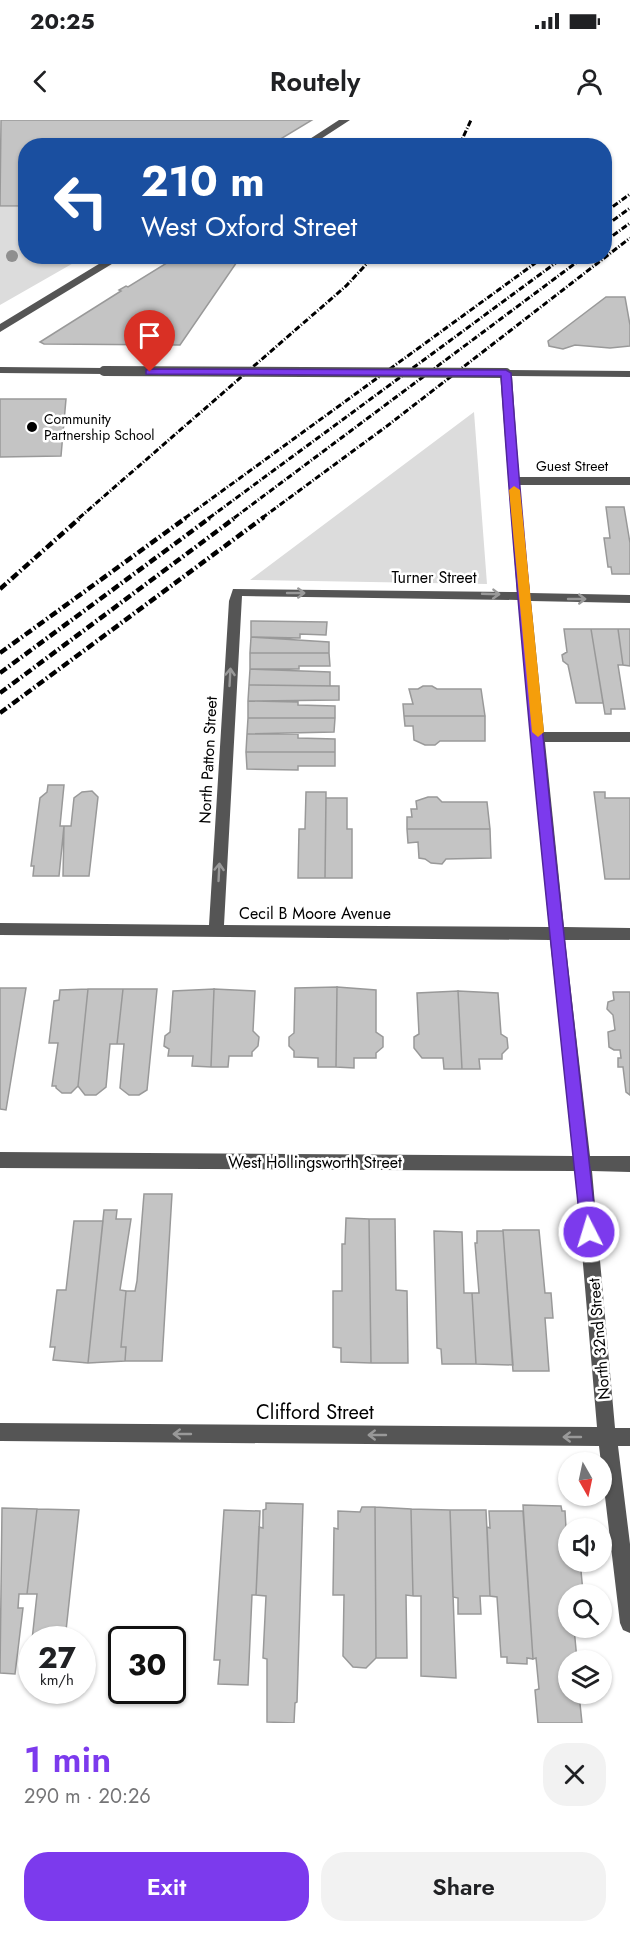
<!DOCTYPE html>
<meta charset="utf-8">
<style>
body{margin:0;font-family:Jost,sans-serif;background:#f2f2f2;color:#202124;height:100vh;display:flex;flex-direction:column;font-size:22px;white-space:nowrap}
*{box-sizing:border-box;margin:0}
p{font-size:20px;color:#757577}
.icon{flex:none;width:33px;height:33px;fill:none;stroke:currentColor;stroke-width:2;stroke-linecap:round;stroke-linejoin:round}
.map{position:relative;height:1603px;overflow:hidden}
.panel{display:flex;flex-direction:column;background:#fff;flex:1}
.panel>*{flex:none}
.top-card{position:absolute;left:18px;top:18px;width:594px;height:126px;border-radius:24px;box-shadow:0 2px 4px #0004;background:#1a4fa0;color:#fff;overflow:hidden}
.needle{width:39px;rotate:171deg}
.buttons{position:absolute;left:558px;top:1332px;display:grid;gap:12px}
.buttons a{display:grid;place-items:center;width:54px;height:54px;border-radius:50%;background:#fff;box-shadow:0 2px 4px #0004;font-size:30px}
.speed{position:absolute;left:18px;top:1506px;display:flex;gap:12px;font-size:30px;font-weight:700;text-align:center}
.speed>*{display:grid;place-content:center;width:78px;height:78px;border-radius:50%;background:#fff;box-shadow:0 2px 4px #0004;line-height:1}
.speed small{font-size:15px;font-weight:400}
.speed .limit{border:3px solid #111;border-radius:9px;background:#fff;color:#111}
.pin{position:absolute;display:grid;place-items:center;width:51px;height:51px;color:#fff;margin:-62px -26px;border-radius:50% 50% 50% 0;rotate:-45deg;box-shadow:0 0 6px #0007}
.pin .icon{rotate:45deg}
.me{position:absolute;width:66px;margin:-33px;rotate:355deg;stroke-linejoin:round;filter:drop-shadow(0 0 4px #0008)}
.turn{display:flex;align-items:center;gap:21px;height:126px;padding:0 24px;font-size:27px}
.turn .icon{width:78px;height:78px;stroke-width:2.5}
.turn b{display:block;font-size:42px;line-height:51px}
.round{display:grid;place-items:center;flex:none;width:63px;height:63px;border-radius:24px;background:#f2f2f2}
.summary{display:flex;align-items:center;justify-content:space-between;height:102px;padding:0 24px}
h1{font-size:36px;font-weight:600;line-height:45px;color:#7c3aed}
.button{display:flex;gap:12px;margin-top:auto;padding:12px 24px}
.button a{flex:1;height:69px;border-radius:24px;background:#7c3aed;color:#fff;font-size:24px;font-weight:600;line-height:69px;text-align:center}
.button a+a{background:#f2f2f2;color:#202124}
.status{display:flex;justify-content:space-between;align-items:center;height:42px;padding:0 30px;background:#fff;direction:ltr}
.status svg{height:16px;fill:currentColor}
header{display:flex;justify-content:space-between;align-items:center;height:78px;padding:0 24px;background:#fff;font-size:27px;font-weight:600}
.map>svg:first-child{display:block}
.green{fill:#dcdcdc}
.building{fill:#c4c4c4;stroke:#999;stroke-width:1.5}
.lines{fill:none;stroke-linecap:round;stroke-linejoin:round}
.minor{fill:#555;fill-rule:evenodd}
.rail-far1{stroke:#000;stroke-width:3;stroke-dasharray:6 2 1 2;stroke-linecap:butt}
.rail{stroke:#000;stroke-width:4.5;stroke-dasharray:8 3 1.5 3;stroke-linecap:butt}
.minor-bridge{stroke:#555;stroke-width:10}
.tree{fill:#8f8f8f}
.oneway{stroke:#999}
.route{fill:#7c3aed;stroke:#51269a;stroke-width:1.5}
.slow{fill:#f59e0b}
.poi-dot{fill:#000;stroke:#fff;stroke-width:2}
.labels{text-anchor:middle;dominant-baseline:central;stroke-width:5;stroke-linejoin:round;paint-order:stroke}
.far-poi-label{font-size:14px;fill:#000;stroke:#fff;text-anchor:start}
.far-street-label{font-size:14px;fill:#000;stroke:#fff}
.street-label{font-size:16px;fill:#000;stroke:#fff}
.near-street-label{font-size:20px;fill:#000;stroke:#fff}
</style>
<div class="status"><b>20:25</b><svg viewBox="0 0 49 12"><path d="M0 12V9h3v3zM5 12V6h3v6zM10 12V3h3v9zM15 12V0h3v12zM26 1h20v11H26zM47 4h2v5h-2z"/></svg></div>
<header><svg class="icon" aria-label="back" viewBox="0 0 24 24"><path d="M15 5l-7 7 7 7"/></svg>Routely<svg class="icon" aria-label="person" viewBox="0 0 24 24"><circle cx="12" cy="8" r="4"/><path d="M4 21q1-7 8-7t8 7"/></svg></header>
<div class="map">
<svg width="630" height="1603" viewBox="0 0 630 1603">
<rect width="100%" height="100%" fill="#fff"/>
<path class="green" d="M0,87H25L26,136L84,137L0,185Z
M474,292L487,464L250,460Z"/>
<path class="building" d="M1,0H312L269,26H26V86H0Z
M178,136H241L180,225L44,224L40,222L121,171L119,170L126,166L128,167Z
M606,177H625L630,205V226L610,228L575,225L563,229L549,226L548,221Z
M0,279H66L61,336L0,337Z
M606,387H624L630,423V454H612L611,447H608L604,418H610Z
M251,501L327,502L326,515L300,514V518L251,517Z
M564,509H591L603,583H576L568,545L563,541L562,535L567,532Z
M591,509H618L623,545H618L625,589H611V594H605Z
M618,509H630V546L623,545Z
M251,517L329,522V533H250Z
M250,533H329L330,546H299V549H250Z
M250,549L330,552V566L249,565Z
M249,565L339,566V580L248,581Z
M423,566H432L437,569H481L485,596H404L403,584H413L409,569H418Z
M248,581L298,582V585L335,586V598H248Z
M404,596H485V621H440L435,625H425L414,620L413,606H405Z
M248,598H335L334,612L247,614Z
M247,614H298V618L335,619V632H246Z
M246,632H335V646H298V650L247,649Z
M48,665H64L60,706H64L59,756H33L34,746H31L40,678L47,672Z
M92,671L98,677L89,756H63L64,706H71L74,678L82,672Z
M306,672H326L325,758H298L299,709H305Z
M594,672H605V678H630V759H605Z
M428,677H437L442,682H487L490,709H407V697H412L411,689H417L416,681Z
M326,678H347V709H352V758H325Z
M407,709H490L491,738L446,739L442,744L431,743L425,739L419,738L418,722L408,723Z
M337,867L376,870V912L383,917V927L376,933V938H354V948L336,947Z
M337,867L336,947H318V938L294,937V931L289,926V917L294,913L295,868Z
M0,868H26L6,990L0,989Z
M88,869L78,966L71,973H62L56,968V966H52L58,923H49L54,881L59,880L60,870Z
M88,869H123L117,924H110L106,967L96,975H85L78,966Z
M123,869H157L147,970L139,975H129L120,968L124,924H117Z
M214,869L255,871L253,911L259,917L258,926L252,932V936H229L228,947H211Z
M214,869L211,947L192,946L193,936H168L169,929L164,926L165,916L170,912L173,871Z
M458,871L498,873L501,914L507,918L508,928L502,934V939H479L480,949H462Z
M458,871L462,949H444L443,938H422L414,928V917L419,914L417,873Z
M613,872H630V975L626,972L623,947H618V938H621L620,930H614L609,927L608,912L615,910L613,895L607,889L608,882L614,880Z
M144,1074H172L162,1241H125L126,1227H121L126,1171H135L137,1161Z
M104,1090H117L116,1099H131L120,1170L126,1171L121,1227H126L125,1241L88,1243Z
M346,1098L369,1099L371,1243L341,1242V1228L333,1227V1171H342V1124H345Z
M369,1099H395L396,1170L407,1171L408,1243H371Z
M74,1101H103L88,1243L53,1240L55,1227H50L57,1170H66Z
M503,1110H539L545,1173H551L553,1198H545L549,1251H513Z
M434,1111L462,1112L464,1173H472L476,1244H442L441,1229L437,1228Z
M477,1111H503L513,1245L476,1244L472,1173H479L475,1123H477Z
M266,1383L303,1384L297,1582L295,1583L294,1603L267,1602V1539L263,1538L266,1476L256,1475L259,1407L263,1408V1390L266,1389Z
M523,1385L561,1386L562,1391H565L568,1442L574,1443L581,1451L583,1472L568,1474V1508H574L577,1540H568V1574H579L582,1603H538L535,1570L539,1569L536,1538L533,1539Z
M362,1387H375L376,1538L366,1548L353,1547L343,1536L344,1475H333L334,1408L338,1409V1391L360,1392Z
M375,1387L411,1389L413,1476L406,1475L407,1538H376Z
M2,1388L37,1389L27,1474H19L18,1488H23L15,1554L0,1553Z
M37,1389L79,1390L65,1520H32L37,1474H27Z
M411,1389L450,1390L456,1558L421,1556V1476H413Z
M224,1390L260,1391L256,1475H252L248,1565L218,1564L220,1540H214Z
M450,1390H486L490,1476H480L481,1494H458V1478L453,1477Z
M489,1391H523L533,1539L527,1538V1544L507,1543V1537H501L497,1477L490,1476L487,1407L490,1408Z"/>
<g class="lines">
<path class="minor" d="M339,0H350L310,26H299Z
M112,136H125L0,212V204Z
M0,247L104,248L110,251L104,254L0,253Z
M506,250L630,251V257L512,256L519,357H630V365H519L530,473L630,475V483L531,481L544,612H630V622H545L564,807L630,808V820H565L590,1036H630V1052L592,1051L615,1308H630V1326H618L630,1424V1513L623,1510L620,1503L599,1326L0,1321V1303L597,1307L575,1051L0,1048V1032L574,1036L550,820L0,815V803L209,805L229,481L233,469L517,472L500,253ZM242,476L518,480L549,807L224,805Z"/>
<path class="rail-far1" d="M459,26L471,0
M604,93L630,74
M604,107L630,88
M604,122L630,103
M79,398L346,166L374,136
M185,398L545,136
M209,398L565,136
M234,398L585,136
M262,398L387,306L630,118"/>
<path class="rail" d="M0,469L81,397
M0,533L187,397
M0,553L211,397
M0,573L236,397
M0,593L264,397"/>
<path class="minor-bridge" d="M104,251L506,253"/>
</g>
<circle class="tree" cx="12" cy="136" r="6"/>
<defs><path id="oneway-shaft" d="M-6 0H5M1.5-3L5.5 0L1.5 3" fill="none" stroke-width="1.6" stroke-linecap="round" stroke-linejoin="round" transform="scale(1.5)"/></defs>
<g class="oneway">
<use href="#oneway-shaft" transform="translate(296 473)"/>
<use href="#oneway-shaft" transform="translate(491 474) rotate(2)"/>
<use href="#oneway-shaft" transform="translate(577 479)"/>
<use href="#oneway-shaft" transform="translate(230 557) rotate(-87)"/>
<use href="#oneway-shaft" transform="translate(219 752) rotate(-87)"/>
<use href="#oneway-shaft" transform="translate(182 1314) rotate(-180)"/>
<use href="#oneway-shaft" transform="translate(377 1315) rotate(-180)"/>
<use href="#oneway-shaft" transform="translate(572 1317) rotate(-180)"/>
</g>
<path class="route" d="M150,249L506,250L511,253C532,540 565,826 597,1112L595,1117L589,1119L584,1117L581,1112C551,827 520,542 501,256L146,254V250Z"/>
<path class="slow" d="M514,366L520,370L544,612L538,617L532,612L509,370Z"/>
<circle class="poi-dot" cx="32" cy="307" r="6"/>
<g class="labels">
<g class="far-poi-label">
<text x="44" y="299">Community<tspan x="44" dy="16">Partnership School</tspan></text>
</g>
<g class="far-street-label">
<text x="572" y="346">Guest Street</text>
</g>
<g class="street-label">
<text x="434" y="457">Turner Street</text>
<text transform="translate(208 640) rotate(-87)">North Patton Street</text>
<text x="315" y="793">Cecil B Moore Avenue</text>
<text x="315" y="1042">West Hollingsworth Street</text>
<text transform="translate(599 1219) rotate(-95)">North 32nd Street</text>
</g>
<g class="near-street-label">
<text x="315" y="1292">Clifford Street</text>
</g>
</g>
</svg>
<div class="buttons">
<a><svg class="needle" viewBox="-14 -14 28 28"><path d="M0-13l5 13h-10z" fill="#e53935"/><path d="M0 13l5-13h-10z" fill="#757577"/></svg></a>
<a><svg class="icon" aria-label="sound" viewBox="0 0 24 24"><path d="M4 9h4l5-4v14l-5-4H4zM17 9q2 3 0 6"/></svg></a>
<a><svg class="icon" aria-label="search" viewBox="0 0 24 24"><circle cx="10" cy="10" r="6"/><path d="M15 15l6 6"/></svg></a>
<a><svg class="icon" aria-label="layers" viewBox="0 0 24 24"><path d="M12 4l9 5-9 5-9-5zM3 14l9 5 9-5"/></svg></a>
</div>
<div class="speed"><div>27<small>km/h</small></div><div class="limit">30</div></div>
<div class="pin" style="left:150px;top:252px;background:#d93025"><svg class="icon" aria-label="arrive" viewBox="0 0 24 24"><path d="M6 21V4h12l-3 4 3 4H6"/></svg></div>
<svg class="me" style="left:589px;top:1112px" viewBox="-20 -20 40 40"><circle r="17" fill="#7c3aed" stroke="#fff" stroke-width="3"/><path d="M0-11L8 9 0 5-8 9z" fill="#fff"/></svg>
<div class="top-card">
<div class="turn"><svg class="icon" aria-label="left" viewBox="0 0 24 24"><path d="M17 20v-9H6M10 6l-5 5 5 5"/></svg><div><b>210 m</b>West Oxford Street</div></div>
</div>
</div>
<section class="panel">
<div class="summary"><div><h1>1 min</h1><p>290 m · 20:26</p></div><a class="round"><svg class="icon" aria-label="close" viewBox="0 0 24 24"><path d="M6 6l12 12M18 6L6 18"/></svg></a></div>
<div class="button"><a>Exit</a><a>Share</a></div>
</section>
